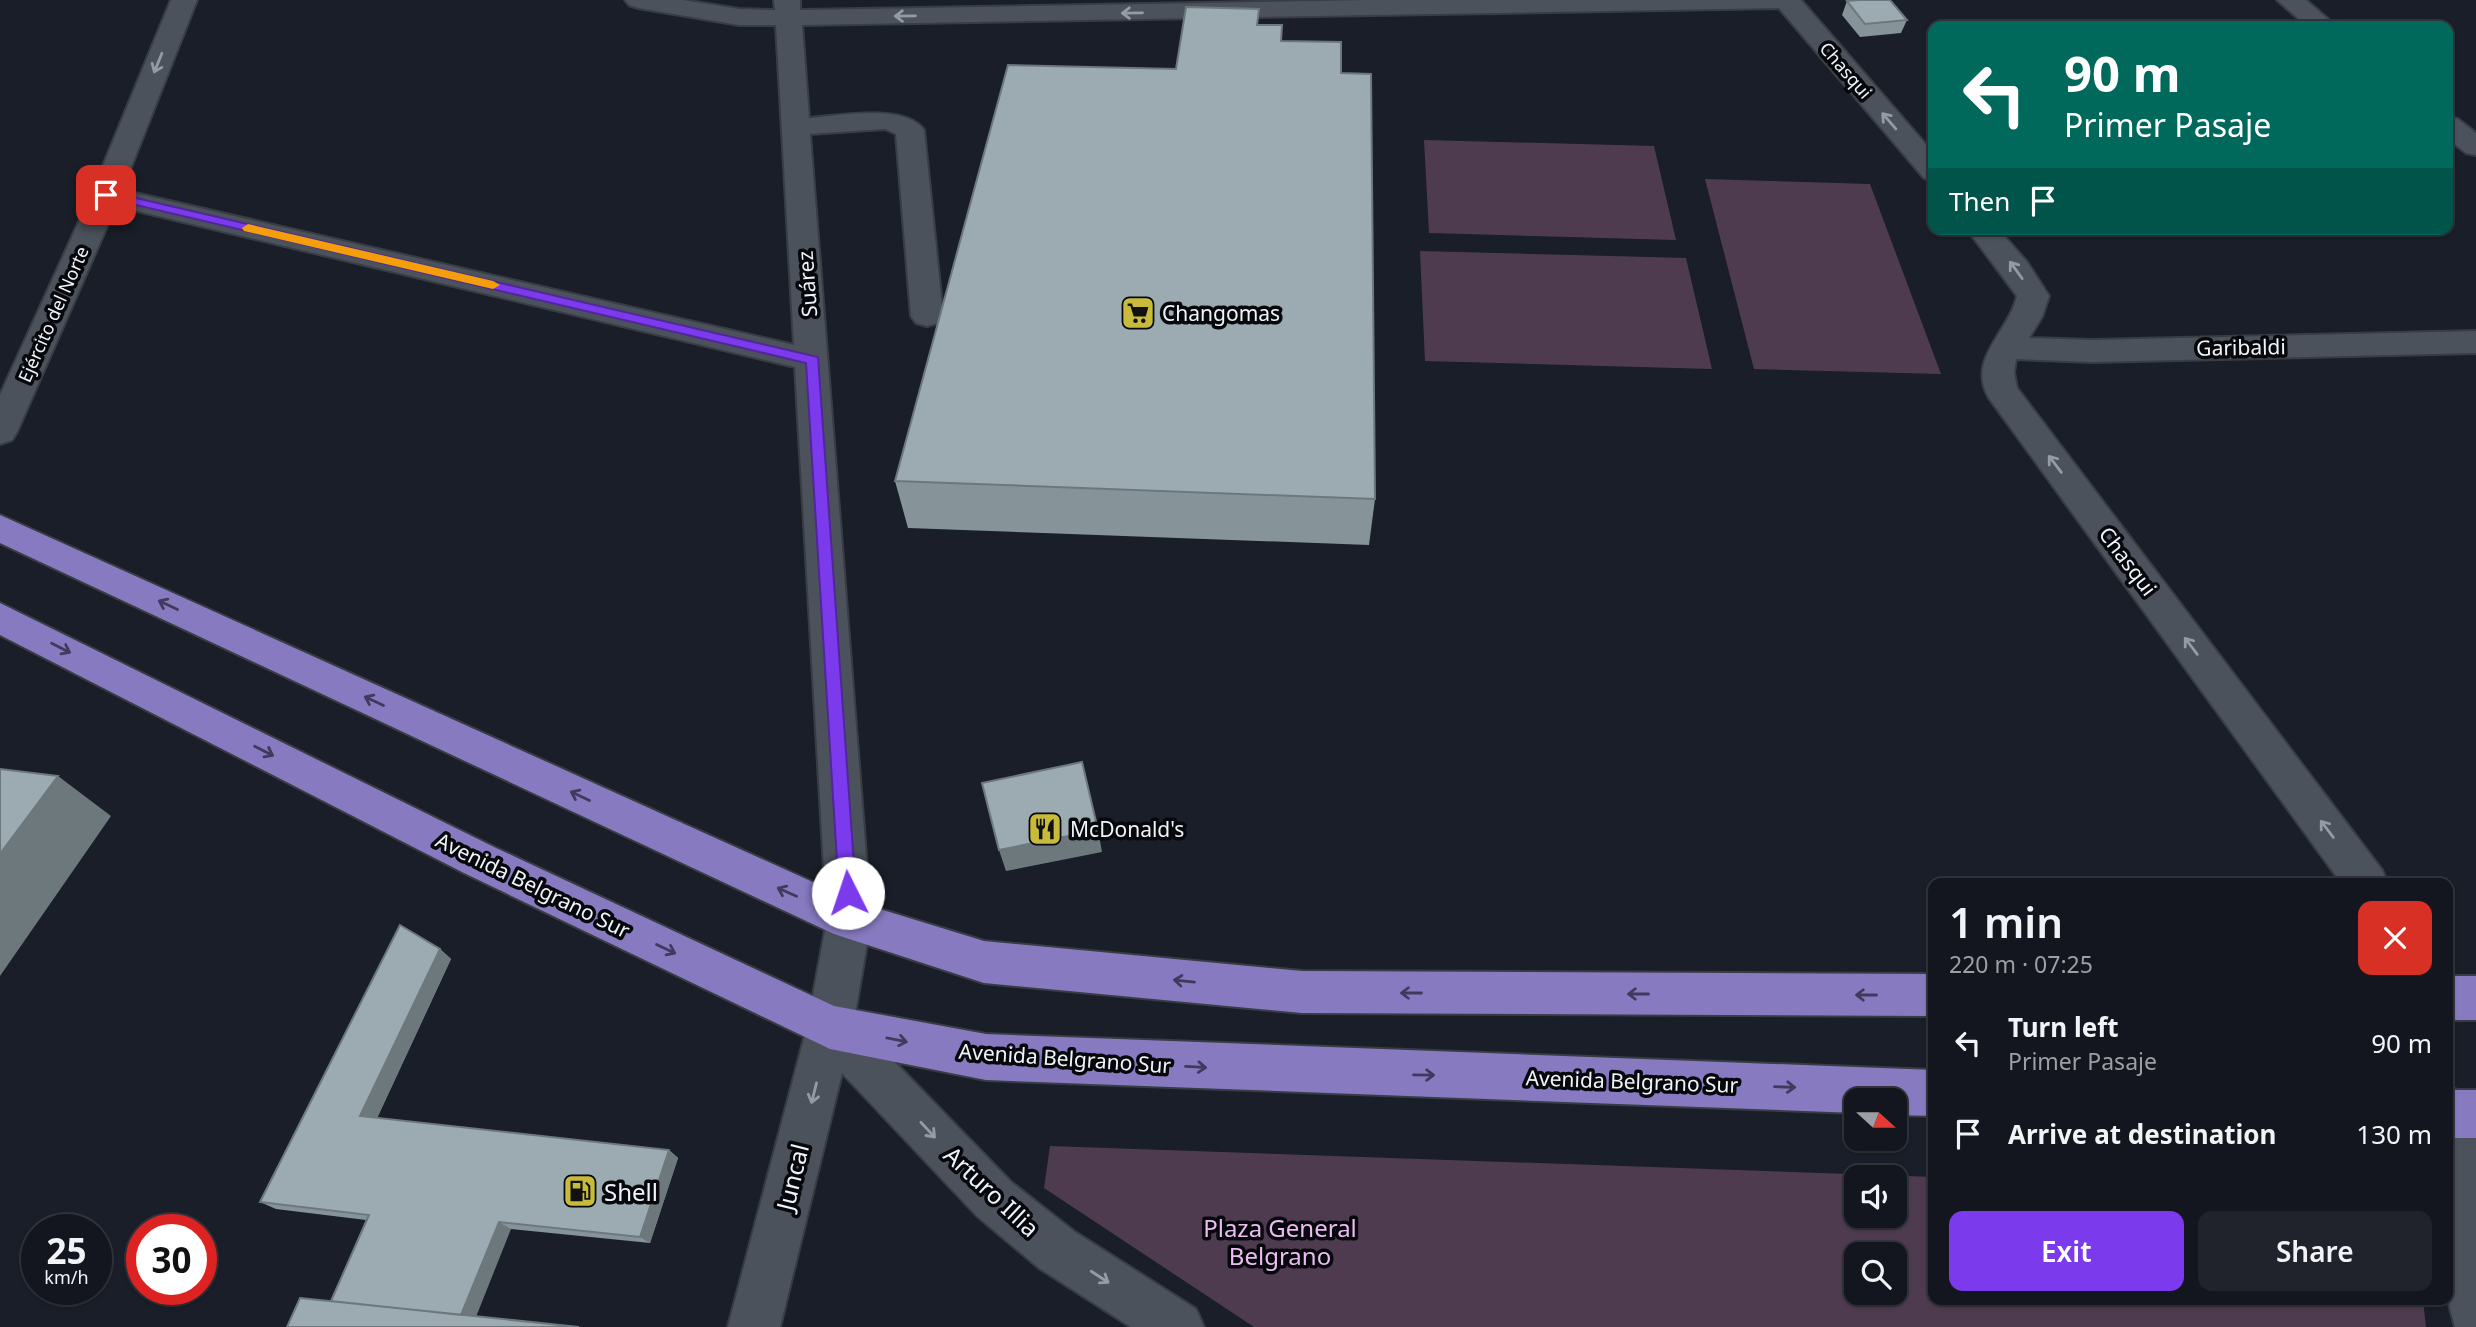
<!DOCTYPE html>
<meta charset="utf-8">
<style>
body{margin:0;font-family:"Noto Sans",sans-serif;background:#20232b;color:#f1f3f6;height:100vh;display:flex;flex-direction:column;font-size:26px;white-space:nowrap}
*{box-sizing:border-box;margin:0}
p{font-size:23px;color:#9d9fa4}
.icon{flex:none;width:38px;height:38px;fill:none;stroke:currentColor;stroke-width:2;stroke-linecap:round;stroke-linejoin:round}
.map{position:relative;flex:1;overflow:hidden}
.panel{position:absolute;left:1928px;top:878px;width:525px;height:427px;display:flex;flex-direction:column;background:#13161e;border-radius:14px;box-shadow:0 2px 5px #0004,0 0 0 2px #32353c}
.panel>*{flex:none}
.top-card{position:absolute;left:1928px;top:21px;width:525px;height:214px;border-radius:14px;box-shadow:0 2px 5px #0004,0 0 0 2px #32353c;background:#00695c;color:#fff;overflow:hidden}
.needle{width:46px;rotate:111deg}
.tools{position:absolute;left:1844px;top:1088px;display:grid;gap:14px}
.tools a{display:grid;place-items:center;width:63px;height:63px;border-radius:14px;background:#13161e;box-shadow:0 2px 5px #0004,0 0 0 2px #32353c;font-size:35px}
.speed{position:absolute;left:21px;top:1214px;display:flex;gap:14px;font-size:35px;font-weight:700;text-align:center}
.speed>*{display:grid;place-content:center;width:91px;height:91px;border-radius:50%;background:#13161e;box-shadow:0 2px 5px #0004,0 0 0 2px #32353c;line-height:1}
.speed small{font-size:18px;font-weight:400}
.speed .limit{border:10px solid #d22;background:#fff;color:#111}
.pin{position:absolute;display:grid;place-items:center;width:60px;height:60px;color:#fff;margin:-30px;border-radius:14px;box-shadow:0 4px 10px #0006}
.me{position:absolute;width:77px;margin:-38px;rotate:356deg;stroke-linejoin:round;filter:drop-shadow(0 0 5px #0008)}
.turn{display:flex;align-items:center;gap:24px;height:147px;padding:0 21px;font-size:32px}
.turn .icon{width:91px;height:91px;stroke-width:2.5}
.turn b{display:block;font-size:49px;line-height:60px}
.then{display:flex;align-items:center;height:66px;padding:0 21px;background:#0003;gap:14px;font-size:26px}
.round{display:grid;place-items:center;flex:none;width:74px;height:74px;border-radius:14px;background:#20232b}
.headline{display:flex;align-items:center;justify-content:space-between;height:119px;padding:0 21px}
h1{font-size:42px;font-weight:600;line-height:52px}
.action{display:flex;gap:14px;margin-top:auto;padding:14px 21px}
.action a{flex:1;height:80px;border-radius:14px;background:#7c3aed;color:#fff;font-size:28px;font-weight:600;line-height:80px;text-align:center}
.action a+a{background:#20232b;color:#f1f3f6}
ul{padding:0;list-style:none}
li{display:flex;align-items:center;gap:21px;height:91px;padding:0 21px}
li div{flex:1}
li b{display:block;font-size:26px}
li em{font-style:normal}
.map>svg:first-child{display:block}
.green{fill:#4e3b50;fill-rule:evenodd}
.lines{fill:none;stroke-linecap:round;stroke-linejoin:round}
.minor-casing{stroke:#383c43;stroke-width:4}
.highway-casing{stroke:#383c43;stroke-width:4}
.minor{fill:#4b525c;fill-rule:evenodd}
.highway{fill:#877ac1;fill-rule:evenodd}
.wall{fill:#869399}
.shaded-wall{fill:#6d787d}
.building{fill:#9cabb2;stroke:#6d787d;stroke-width:2}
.oneway{stroke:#959ba3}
.oneway2{stroke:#403b5d}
.route{fill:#7c3aed;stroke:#51269a;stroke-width:2}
.slow{fill:#f59e0b}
.labels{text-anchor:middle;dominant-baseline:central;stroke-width:7;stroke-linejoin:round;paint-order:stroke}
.far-street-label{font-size:18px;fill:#f0f4fa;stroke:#06080c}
.street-label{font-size:21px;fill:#f0f4fa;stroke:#06080c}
.poi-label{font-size:21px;fill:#f0f4fa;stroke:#06080c;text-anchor:start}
.near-street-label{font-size:24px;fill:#f0f4fa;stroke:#06080c}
.near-poi-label{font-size:24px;fill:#f0f4fa;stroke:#06080c;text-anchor:start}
.near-park-label{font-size:24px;fill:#ebbbf1;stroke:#06080c}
</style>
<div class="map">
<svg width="2476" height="1327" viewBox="0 0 2476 1327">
<rect width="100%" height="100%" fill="#191e28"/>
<path class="green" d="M1424,140L1654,146L1676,240L1429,233Z
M1705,179L1870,184L1941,374L1754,369Z
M1420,251L1686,258L1712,369L1425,361Z
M1050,1146L1934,1177V1300H2423L2426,1327H1254L1044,1188ZM1857,1178H1895V1216H1857ZM1857,1255H1895V1293H1857Z"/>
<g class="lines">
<defs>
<path id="minor" d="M171,0H197L122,190L794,345L776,25H739L638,8L629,5L625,0H683L739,9L775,10L774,0H800V10L1368,0H1801L1934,154V181L1924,178L1779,8L802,25L809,118C838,116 905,103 924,130L943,316L938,323L927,326L916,323L911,316L896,134L885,129L810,134L871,920L854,1020L1011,1182L1075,1232L1196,1309L1204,1327H1131L1039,1268L977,1216L842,1073L780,1327H728L807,1027L827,920L795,367L116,206L17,432L12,440L0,444V395L91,195Z
M2277,0H2306L2336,26H2307Z
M2448,117L2458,119L2476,133V155L2466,153L2448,139Z
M1967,229H1998L2027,262L2049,296L2042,317L2029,338L2092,340L2476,331V353L2092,362L2016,359L2014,373L2017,388L2382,870L2388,884H2342L1989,398C1966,359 2009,332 2017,296Z
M2448,1086L2465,1093L2472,1110L2476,1139V1327H2455L2448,1300Z"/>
<path id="highway" d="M0,515L857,902L984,941L1302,971L1934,974V1016L1302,1013L984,983L834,934L0,543Z
M0,603L494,847L834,1006L986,1034L1934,1070V1116L1895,1115V1101H1857V1113L986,1080L830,1049L464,873L0,635Z
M2448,976H2476V1020H2448Z
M2448,1090H2476V1138H2448Z"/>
</defs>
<use href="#minor" class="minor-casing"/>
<use href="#highway" class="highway-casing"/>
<use href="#minor" class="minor"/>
<use href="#highway" class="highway"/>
</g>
<path class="wall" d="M1847,1L1907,20L1901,33L1860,37L1842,15Z
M1259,25H1282V41L1341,73L1375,499L1369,545L908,528L895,481L1176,69Z
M440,949L451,959L377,1118L669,1150L678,1158L650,1243L511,1229L331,1301L366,1220L276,1209L260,1202Z"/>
<path class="shaded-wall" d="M58,776L111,816L0,976V854Z
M1098,830L1102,852L1006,871L999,850Z
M440,949L451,959L374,1125L360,1116Z
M669,1150L678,1158L650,1243L640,1237Z
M499,1222L511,1229L472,1327L458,1322Z"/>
<path class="building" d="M1860,0H1890L1907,20L1865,24L1847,1Z
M1186,7L1259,9L1257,25H1282L1281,41L1341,42V73L1371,74L1375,499L895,481L1008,65L1176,69Z
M1082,762L1098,830L999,850L982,783Z
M0,769L58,776L0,854Z
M400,925L440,949L360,1116L669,1150L640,1237L499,1222L461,1315L331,1301L369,1215L260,1202Z
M300,1298L579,1327H287Z"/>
<defs><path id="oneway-shaft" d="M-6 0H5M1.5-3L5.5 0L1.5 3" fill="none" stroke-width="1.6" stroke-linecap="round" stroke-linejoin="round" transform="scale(1.75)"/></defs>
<g class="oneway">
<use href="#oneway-shaft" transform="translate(1132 13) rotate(179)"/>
<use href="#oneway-shaft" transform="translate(905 16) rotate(179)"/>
<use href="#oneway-shaft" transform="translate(158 63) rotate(112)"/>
<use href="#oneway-shaft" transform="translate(1889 121) rotate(-131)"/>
<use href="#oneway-shaft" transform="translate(2016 270) rotate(-126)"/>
<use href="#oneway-shaft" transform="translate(2055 464) rotate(-127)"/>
<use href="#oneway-shaft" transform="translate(2191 646) rotate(-127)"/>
<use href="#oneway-shaft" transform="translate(2327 829) rotate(-127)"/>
<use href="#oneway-shaft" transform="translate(814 1093) rotate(104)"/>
<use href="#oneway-shaft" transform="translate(928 1130) rotate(47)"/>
<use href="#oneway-shaft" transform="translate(1100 1277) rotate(33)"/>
</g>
<g class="oneway2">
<use href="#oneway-shaft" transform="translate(168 605) rotate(-155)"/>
<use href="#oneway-shaft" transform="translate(61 648) rotate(27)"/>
<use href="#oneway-shaft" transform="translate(374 701) rotate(-155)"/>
<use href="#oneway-shaft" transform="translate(264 751) rotate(27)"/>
<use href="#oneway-shaft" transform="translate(580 796) rotate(-155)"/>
<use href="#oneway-shaft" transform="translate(787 892) rotate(-156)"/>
<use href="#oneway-shaft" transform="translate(666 949) rotate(25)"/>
<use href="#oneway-shaft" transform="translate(1184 981) rotate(-174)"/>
<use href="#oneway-shaft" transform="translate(1411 993) rotate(-180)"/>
<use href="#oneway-shaft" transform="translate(1638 994) rotate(-180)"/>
<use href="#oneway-shaft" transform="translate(1866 995) rotate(-180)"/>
<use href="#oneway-shaft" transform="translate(897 1040) rotate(11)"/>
<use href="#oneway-shaft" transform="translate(1196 1067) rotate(3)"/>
<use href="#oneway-shaft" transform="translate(1424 1075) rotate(1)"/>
<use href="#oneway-shaft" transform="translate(1785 1087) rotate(2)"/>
</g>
<path class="route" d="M106,191L818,357L856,893L854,899H841L839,893L806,363L102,197V192Z"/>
<path class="slow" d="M248,224L493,281L500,285L493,289L244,231L242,228Z"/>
<defs>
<symbol id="supermarket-square" viewBox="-11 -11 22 22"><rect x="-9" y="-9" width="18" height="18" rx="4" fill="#c8bb3b" stroke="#06080c"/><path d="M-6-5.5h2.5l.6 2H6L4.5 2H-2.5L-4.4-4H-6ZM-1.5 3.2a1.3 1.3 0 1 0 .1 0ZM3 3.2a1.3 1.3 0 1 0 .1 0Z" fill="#111"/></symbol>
<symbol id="restaurant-square" viewBox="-11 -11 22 22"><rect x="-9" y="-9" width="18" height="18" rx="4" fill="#c8bb3b" stroke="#06080c"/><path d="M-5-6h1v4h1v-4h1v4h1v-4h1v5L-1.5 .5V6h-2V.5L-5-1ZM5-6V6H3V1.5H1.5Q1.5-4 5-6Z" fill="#111"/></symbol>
<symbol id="fuel-square" viewBox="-11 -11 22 22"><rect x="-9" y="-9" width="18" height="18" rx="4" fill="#c8bb3b" stroke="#06080c"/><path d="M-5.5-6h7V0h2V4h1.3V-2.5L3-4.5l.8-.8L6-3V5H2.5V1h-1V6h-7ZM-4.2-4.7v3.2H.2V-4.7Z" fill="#111"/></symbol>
</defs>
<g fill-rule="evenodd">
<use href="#supermarket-square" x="1119" y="294" width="38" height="38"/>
<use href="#restaurant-square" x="1026" y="810" width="38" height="38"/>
<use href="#fuel-square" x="561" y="1172" width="38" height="38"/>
</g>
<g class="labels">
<g class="far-street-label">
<text transform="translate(1846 70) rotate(49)">Chasqui</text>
<text transform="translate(53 314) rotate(-66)">Ejército del Norte</text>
</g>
<g class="street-label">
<text transform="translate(807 284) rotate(-94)">Suárez</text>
<text transform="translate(2241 347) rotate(-1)">Garibaldi</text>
<text transform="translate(2128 561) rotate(53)">Chasqui</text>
<text transform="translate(533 885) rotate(26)">Avenida Belgrano Sur</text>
<text transform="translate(1065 1058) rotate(4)">Avenida Belgrano Sur</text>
<text transform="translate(1632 1081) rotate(2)">Avenida Belgrano Sur</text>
</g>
<g class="poi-label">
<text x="1162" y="313">Changomas</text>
<text x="1070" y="829">McDonald's</text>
</g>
<g class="near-street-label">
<text transform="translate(792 1177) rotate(-76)">Juncal</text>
<text transform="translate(992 1191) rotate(43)">Arturo Illia</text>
</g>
<g class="near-poi-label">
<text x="604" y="1191">Shell</text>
</g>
<g class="near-park-label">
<text x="1280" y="1227">Plaza General<tspan x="1280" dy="28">Belgrano</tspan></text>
</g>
</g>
</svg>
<div class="tools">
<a><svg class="needle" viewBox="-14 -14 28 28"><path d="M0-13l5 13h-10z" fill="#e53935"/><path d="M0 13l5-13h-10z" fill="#9d9fa4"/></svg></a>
<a><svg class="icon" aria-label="sound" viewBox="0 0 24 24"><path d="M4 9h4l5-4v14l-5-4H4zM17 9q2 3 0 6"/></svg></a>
<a><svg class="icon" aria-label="search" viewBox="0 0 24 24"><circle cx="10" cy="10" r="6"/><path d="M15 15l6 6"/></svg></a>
</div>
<div class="speed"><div>25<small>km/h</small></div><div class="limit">30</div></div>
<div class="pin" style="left:106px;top:195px;background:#d93025"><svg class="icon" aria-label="arrive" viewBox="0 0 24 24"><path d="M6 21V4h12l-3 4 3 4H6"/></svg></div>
<svg class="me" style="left:848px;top:893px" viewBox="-20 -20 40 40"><circle r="19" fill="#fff"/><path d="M0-13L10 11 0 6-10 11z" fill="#7c3aed"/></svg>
<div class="top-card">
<div class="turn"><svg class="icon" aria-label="left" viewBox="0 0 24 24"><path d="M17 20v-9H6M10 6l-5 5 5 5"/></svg><div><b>90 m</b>Primer Pasaje</div></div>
<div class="then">Then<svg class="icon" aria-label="arrive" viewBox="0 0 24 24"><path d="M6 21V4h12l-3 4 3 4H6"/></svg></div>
</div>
<section class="panel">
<div class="headline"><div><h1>1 min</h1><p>220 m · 07:25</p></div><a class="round" style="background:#d93025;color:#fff"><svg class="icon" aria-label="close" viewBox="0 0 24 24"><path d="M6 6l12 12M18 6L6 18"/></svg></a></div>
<ul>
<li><svg class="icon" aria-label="left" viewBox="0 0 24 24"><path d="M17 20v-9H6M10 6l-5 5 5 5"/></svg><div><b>Turn left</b><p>Primer Pasaje</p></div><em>90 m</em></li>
<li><svg class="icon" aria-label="arrive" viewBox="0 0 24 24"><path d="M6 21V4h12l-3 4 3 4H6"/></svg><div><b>Arrive at destination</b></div><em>130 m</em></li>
</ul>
<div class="action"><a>Exit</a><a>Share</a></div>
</section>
</div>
